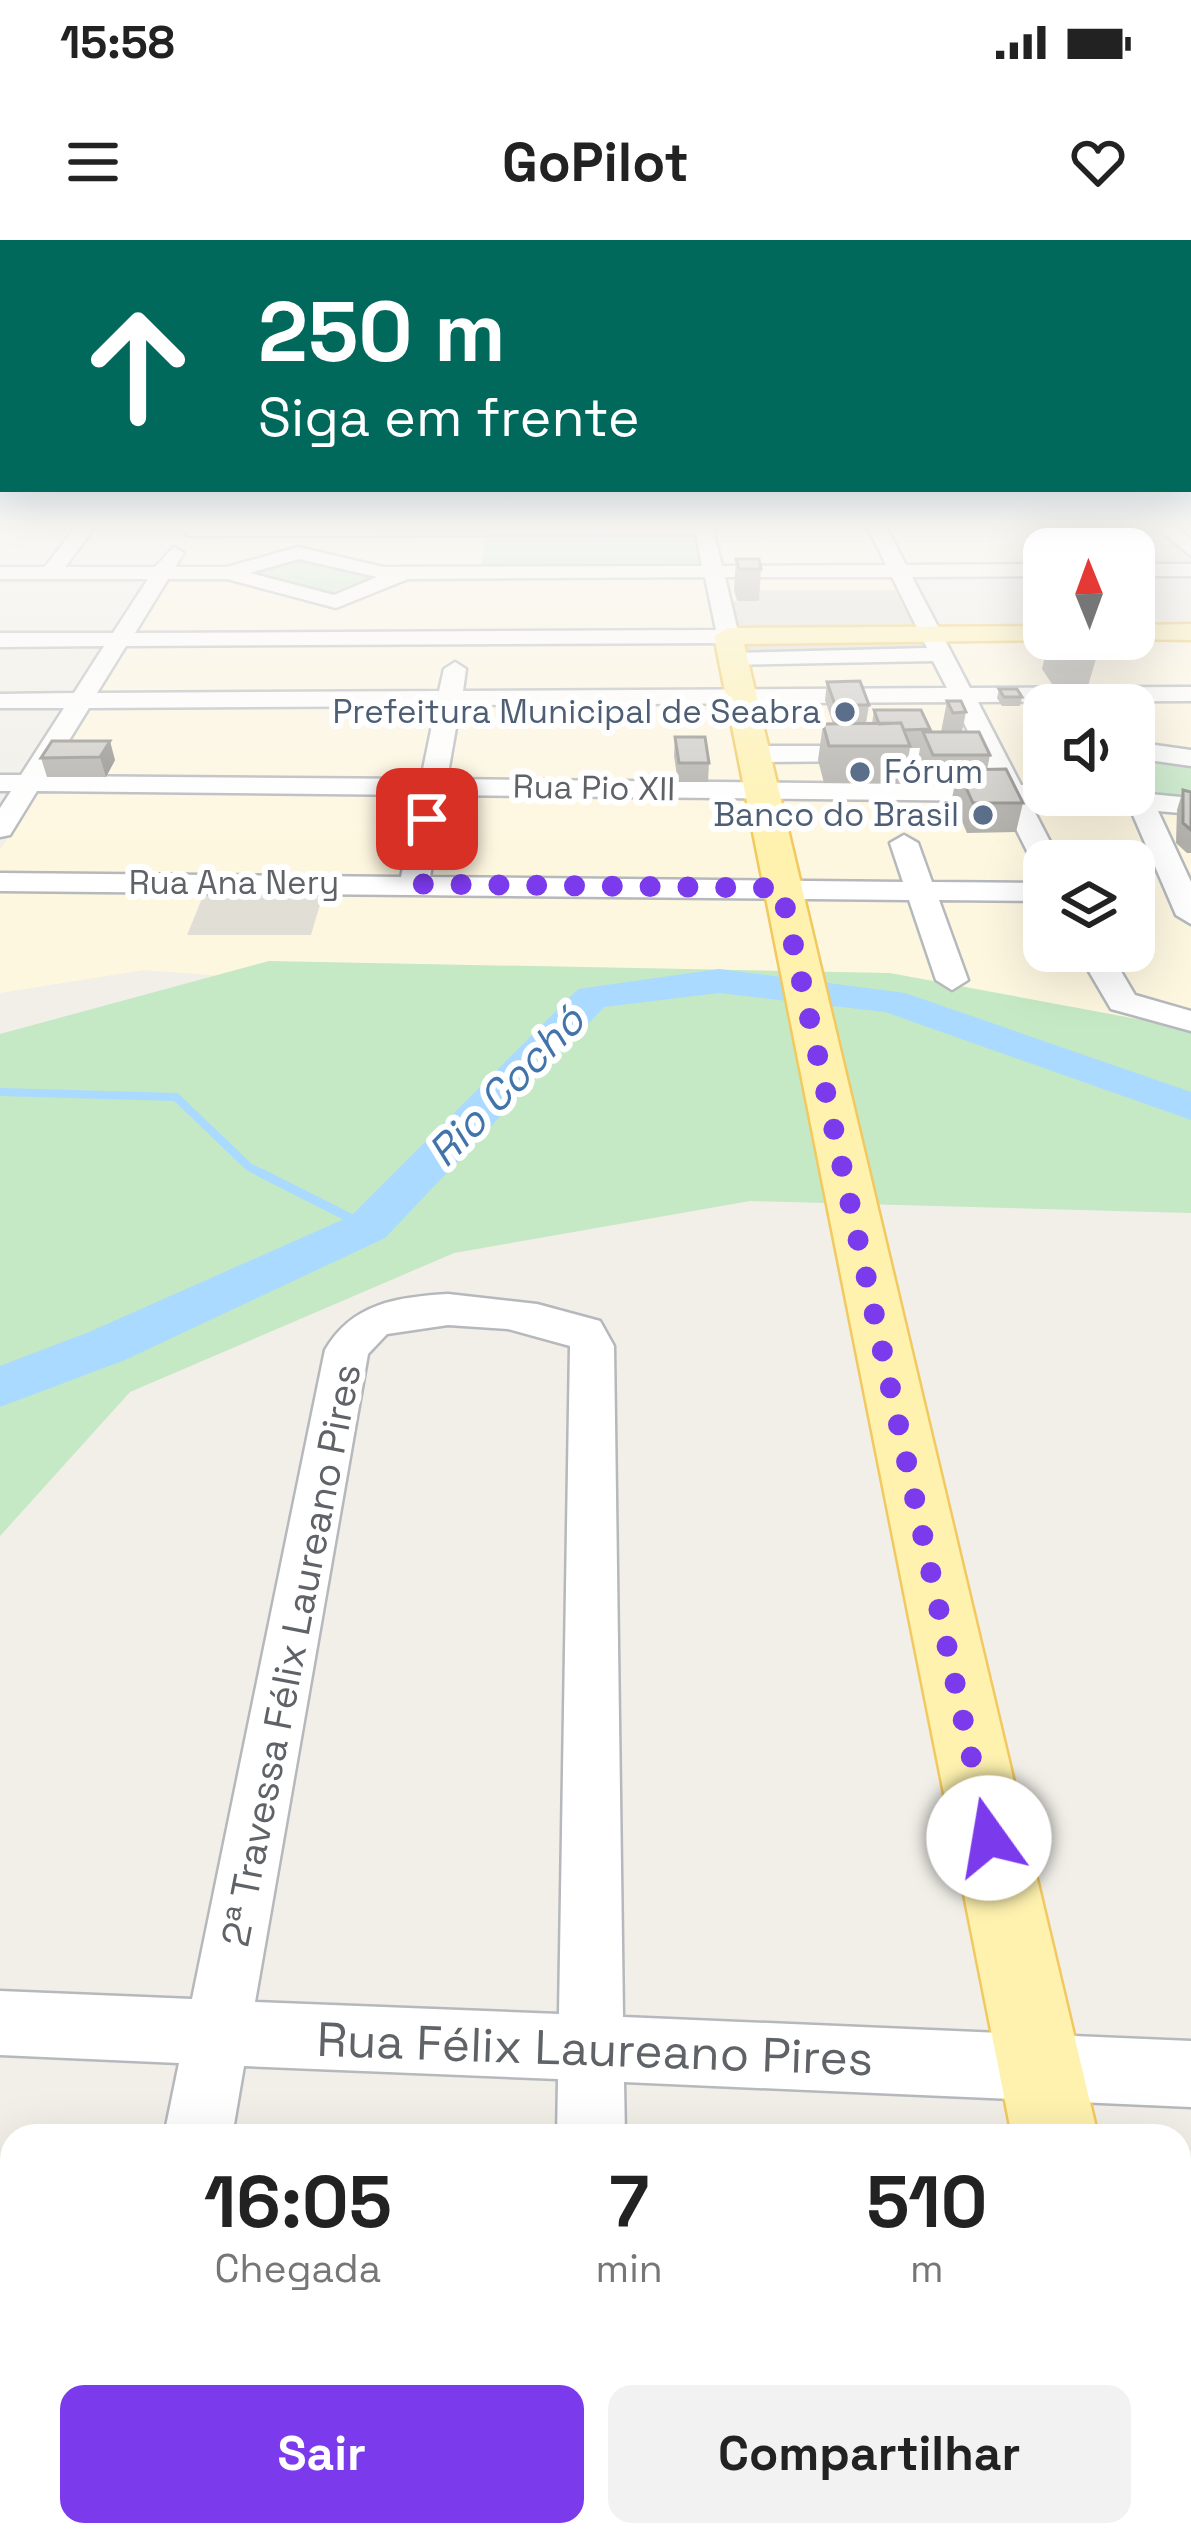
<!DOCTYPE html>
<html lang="pt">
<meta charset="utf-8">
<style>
body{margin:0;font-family:"Space Grotesk",sans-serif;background:#f2f2f2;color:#222;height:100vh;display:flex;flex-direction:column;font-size:45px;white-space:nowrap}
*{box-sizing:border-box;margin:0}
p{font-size:39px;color:#767676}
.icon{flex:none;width:66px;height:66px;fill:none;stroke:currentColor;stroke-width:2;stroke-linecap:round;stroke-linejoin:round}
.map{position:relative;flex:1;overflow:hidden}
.drawer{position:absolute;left:0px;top:1884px;width:1191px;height:423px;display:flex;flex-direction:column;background:#fff;border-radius:36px 36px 0 0;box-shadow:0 12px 48px #0002}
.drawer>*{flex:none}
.guide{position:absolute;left:0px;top:0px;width:1191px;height:252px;box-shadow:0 12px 48px #0002;background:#00695c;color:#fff;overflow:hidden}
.needle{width:78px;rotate:359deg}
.fabs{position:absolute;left:1023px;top:288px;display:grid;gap:24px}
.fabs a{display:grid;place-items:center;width:132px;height:132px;border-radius:24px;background:#fff;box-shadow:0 12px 48px #0002;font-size:60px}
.pin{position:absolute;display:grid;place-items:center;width:102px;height:102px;color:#fff;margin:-51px;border-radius:24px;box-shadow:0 6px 18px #0006}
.me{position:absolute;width:132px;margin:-66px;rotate:347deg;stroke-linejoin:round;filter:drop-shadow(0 0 9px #0008)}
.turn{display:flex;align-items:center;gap:42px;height:252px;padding:0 60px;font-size:54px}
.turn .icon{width:156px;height:156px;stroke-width:2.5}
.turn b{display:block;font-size:84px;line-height:102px}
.eta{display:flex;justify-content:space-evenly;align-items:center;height:204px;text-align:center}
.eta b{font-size:72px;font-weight:600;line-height:84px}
.button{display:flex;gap:24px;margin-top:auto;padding:24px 60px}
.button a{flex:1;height:138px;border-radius:24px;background:#7c3aed;color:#fff;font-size:48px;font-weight:600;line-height:138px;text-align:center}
.button a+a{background:#f2f2f2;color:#222}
.status{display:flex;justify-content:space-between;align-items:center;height:84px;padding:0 60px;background:#fff;direction:ltr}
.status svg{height:33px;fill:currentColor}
header{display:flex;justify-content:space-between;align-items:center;height:156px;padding:0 60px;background:#fff;font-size:54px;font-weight:600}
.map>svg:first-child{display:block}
.commercial{fill:#fef7e0;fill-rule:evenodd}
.education{fill:#e1ded6}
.green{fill:#c5e8c5}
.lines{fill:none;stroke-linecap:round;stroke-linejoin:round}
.stream-far1{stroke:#aadaff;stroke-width:8}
.stream{stroke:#aadaff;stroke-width:9}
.river{fill:#aadaff;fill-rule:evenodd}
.minor-casing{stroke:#b5b8bc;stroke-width:5}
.major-casing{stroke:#f2c960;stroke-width:5}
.minor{fill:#fff;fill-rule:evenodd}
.major{fill:#fff2af;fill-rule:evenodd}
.wall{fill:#afaea9}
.shaded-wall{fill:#8f8d8a}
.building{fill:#cccac5;stroke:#8f8d8a;stroke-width:3}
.route{stroke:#7c3aed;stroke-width:21;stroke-dasharray:0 37.8}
.service-dot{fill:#5c6f8a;stroke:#fff;stroke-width:4.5}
.labels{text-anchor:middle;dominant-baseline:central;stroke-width:12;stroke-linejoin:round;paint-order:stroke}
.far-service-label{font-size:33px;fill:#4e5e75;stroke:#fff;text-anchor:end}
.far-street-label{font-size:33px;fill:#5f6368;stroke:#fff}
.street-label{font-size:39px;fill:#5f6368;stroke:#fff}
.water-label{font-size:42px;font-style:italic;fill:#4174aa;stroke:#fff}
.near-street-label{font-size:48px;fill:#5f6368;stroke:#fff}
</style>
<div class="status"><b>15:58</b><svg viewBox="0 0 49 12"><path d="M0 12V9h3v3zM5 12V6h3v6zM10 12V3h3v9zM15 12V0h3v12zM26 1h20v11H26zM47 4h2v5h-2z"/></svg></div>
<header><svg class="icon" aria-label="menu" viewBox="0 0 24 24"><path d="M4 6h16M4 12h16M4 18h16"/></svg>GoPilot<svg class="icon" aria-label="heart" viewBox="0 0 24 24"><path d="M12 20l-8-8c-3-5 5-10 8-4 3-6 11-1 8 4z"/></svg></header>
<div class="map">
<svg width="1191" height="2305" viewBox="0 0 1191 2305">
<rect width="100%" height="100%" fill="#f1efe8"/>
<path class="commercial" d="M203,281H1073L1097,309H1044V330L904,332L932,392L1044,399H1134L1191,392V809L144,730L0,753V610ZM1044,465H1134V555H1044ZM1044,621H1134V711H1044Z"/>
<path class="education" d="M756,350H895L916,390L739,392L732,361H758Z
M920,398L928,412L745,418L741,400Z
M205,651H324L311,695H187Z"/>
<path class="green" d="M696,289L704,328L481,329L486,291Z
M298,315L390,337L335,360L234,333Z
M1134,514L1191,522V562L1149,555L1134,532Z
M269,721L890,733L1191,789V973L750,961L454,1013L130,1152L0,1296V794Z"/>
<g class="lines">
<path class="stream-far1" d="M0,852L176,857L249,927L267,936"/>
<path class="stream" d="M261,933L368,987"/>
<path class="river" d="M719,729L905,753L1191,852V880L885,772L719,753L604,767L385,998L125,1120L0,1167V1126L89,1092L351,976L578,749Z"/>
<defs>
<path id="minor" d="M80,281H99L65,327H155L174,307L184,313L175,327H227L298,307L383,327L702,326L696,294L190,296L181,290L190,284L693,281H711L722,326L886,325L865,281H883L906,325L1044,324V336L912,337L970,448L1191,447V461L978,462L1021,545H1044V555H1056L1029,561L1060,621H1044V629L1032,621L1002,561L444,555L430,637L903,642L890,603L904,595L918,603L932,642L1044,643V661L939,660L968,740L952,750L936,740L909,660L0,651V633L401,637L418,555L37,551L10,595L0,597V568L11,551H0V535H21L64,468H0V454L74,453L104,406L0,407V393H113L148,339H0V327H45ZM299,319L377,337L334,355L250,333ZM705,337L716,390L135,393L168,339H227L336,368L408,339ZM725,337H892L927,408L732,413L721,420L724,425L933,421L947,448L463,451L466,429L455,422L444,429L439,451L97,453L126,406L728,403L739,396ZM954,462L975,506H754L741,514L754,522L982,520L994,545L447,539L460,465ZM436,466L421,539L47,536L89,468Z
M1071,281H1090L1114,309H1094Z
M1150,281H1170L1191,300V316Z
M1134,324H1191V336H1134Z
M1134,502L1191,510V526L1134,518Z
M1134,539L1143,541L1150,554L1191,558V574L1158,571L1191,642V684L1176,675L1130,568L1087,563L1074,555H1134Z
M1077,711H1109L1135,755L1191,771V791L1111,769Z
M448,1054L537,1064L600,1081L614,1106L623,1777L1191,1801V1867L624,1842L625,1896H557L558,1839L244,1826L232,1896H164L179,1823L0,1815V1751L192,1759L325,1110C352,1063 398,1057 448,1054ZM448,1085L508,1089L570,1106L559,1774L255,1762L368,1114L387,1094Z
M86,2295H166L164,2305H84Z
M554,2295H634V2305H554Z"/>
<path id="major" d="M1191,384V400L1125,399H1134V385Z
M1044,386V399L1054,400L744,404L1098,1896H1012L714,396L728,388Z
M1179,2262L1191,2305H1093L1091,2295H1179Z"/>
</defs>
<use href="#minor" class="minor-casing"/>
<use href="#major" class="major-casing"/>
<use href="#minor" class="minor"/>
<use href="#major" class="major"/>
</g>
<path class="wall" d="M736,319L761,329L759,361H737L734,350Z
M1049,399H1088L1098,412L1088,446L1054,447L1042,429Z
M827,442L869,465L866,483L872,484L874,470L930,489V492H941L947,461L966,472L962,492L990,515L987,530L1023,563L1016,592L967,593L952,558L955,544H927L918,520L920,508H910L904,543H824L818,520L823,484H833L825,460Z
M999,449L1022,457L1020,466H1002L997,458Z
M675,497L709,523L708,542H678L674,516Z
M52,501L115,520L106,537H47L41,518Z
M1183,550L1191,552V613H1187L1176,603L1177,570Z"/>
<path class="shaded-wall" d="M110,501L115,520L106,537L100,517Z"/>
<path class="building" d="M736,319H759L761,329H739Z
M1053,399H1088L1098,412H1063Z
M860,441L869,465H835L827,442Z
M999,449H1017L1022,457H1004Z
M947,461H961L966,472L953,473Z
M874,470H921L930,489L904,490L901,483L879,484Z
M901,483L910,506H829L823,484Z
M923,492H979L990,515H933Z
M675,497H705L709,523H679Z
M52,501H110L100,517L41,518Z
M1006,529L1023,563H973L958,530Z
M1183,550L1191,552V590L1183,583Z"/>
<linearGradient id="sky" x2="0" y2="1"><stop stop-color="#8fc3f1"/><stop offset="0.47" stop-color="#f9f8f5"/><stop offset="1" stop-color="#f9f8f5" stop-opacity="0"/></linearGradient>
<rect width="1191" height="604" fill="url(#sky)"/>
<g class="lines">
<path class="route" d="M427,579L414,644L781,648L989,1598"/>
</g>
<g class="service-dot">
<circle cx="845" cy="472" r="12"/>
<circle cx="860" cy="532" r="12"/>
<circle cx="983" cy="575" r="12"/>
</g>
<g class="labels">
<g class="far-service-label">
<text x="821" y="472">Prefeitura Municipal de Seabra</text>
<text x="884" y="532" text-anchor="start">Fórum</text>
<text x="959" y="575">Banco do Brasil</text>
</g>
<g class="far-street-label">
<text transform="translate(594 548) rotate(1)">Rua Pio XII</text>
<text x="234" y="643">Rua Ana Nery</text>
</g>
<g class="street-label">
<text transform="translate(291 1415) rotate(-79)">2ª Travessa Félix Laureano Pires</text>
</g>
<g class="water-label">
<text transform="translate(506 846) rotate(-46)">Rio Cochó</text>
</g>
<g class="near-street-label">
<text transform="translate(595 1809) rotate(2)">Rua Félix Laureano Pires</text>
</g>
</g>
</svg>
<div class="fabs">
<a><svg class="needle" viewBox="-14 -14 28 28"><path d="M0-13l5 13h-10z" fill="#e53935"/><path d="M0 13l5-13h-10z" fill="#767676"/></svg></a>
<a><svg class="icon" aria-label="sound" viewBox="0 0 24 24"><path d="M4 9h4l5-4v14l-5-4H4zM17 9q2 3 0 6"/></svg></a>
<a><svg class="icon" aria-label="layers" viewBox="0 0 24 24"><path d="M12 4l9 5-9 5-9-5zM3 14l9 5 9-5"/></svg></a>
</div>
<div class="pin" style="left:427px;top:579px;background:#d93025"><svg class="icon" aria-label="arrive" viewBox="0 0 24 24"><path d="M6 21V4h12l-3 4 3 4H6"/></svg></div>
<svg class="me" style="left:989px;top:1598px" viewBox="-20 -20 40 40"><circle r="19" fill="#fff"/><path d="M0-13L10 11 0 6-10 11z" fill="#7c3aed"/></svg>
<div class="guide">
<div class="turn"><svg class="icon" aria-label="ahead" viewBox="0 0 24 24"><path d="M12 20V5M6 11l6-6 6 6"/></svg><div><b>250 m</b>Siga em frente</div></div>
</div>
<section class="drawer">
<div class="eta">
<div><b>16:05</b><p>Chegada</p></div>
<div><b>7</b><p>min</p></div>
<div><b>510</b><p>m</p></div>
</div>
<div class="button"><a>Sair</a><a>Compartilhar</a></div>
</section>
</div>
